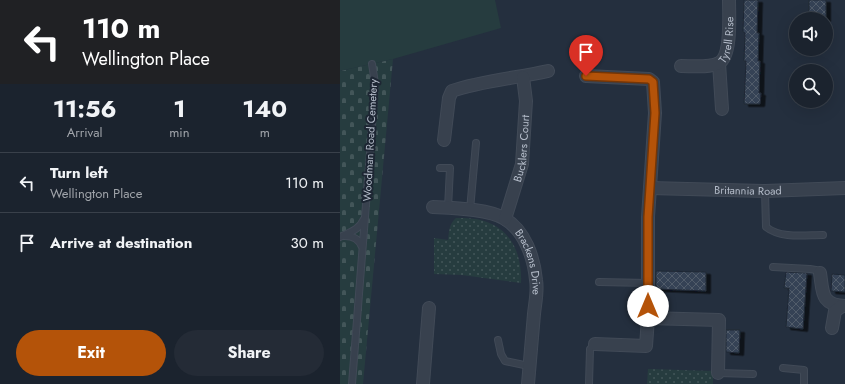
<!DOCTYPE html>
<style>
body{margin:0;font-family:Jost,sans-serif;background:#242b36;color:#f1f3f6;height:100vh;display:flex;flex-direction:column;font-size:15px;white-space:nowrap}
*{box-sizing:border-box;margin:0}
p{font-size:13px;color:#a0a4aa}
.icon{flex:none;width:22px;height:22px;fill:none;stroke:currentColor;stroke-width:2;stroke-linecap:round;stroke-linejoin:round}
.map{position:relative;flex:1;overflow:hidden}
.panel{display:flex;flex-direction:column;background:#1b232e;width:340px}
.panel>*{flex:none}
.guide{background:#202124;color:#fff;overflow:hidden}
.buttons{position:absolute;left:449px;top:12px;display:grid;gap:8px}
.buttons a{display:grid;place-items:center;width:44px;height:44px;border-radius:50%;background:#1b232e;box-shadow:0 4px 16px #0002,0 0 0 1px #39404a;font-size:20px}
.pin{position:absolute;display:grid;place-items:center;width:34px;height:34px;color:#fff;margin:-41px -17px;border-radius:50% 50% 50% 0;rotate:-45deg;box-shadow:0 0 4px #0007}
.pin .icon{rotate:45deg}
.me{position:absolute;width:44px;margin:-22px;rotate:0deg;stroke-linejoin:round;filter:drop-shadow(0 0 3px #0008)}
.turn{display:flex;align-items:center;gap:14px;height:84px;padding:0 16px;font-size:18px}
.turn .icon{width:52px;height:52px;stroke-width:2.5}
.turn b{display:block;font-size:28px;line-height:34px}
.eta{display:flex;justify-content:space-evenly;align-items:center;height:68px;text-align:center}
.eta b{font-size:24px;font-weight:700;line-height:28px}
.action{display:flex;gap:8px;margin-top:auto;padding:8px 16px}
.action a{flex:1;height:46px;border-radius:24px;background:#b45309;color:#fff;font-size:16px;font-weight:700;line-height:46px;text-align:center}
.action a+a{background:#242b36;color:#f1f3f6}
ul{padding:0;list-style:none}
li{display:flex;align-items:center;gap:12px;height:60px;padding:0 16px;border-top:1px solid #39404a}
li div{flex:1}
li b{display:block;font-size:15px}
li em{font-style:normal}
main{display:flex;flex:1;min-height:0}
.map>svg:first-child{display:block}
.grass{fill:url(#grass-dots)}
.cemetery{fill:url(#cemetery-stones)}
.green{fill:#263c3f}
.building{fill:url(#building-cross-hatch);stroke:#1f2835;filter:url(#shadow)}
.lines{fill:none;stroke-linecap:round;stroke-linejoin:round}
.lane-casing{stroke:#414a57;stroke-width:8}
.street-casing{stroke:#414a57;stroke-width:14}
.lane{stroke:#38414e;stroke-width:6}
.street{stroke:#38414e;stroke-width:12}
.route-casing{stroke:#753606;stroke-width:10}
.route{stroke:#b45309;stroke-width:7}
.labels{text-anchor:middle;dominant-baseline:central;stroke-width:4;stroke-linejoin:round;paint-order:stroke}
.street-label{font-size:11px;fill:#b4bcc9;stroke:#1d2633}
</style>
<main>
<section class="panel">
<div class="guide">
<div class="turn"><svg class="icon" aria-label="left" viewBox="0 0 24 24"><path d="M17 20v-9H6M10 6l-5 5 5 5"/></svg><div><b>110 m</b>Wellington Place</div></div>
</div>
<div class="eta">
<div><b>11:56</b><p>Arrival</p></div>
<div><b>1</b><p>min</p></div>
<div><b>140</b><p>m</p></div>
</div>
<ul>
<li><svg class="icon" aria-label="left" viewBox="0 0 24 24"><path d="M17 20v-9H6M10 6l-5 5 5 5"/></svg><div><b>Turn left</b><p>Wellington Place</p></div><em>110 m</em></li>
<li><svg class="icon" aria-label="arrive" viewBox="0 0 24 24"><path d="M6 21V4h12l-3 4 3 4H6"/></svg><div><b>Arrive at destination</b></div><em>30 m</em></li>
</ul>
<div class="action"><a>Exit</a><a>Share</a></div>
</section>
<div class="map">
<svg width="505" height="384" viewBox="0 0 505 384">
<defs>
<pattern id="grass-dots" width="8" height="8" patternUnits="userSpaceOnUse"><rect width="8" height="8" fill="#263c3f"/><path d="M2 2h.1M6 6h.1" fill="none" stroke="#435659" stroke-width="1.8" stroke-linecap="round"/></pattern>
<pattern id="cemetery-stones" width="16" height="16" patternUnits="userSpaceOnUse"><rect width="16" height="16" fill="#263c3f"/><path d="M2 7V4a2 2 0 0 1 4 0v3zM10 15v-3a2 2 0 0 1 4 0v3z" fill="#435659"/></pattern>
<pattern id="building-cross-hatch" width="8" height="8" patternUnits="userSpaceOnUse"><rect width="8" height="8" fill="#364354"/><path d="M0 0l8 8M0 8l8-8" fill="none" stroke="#515c6b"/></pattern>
<filter id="shadow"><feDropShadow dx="4.5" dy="2.5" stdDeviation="0" flood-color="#0009"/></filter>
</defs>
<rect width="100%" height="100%" fill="#242f3e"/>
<path class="grass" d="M116,218C125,218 135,218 144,221C173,230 182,256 181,283L122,275L94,274V238L108,240C109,231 109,224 116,218Z
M308,369L373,371V384H307Z"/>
<path class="cemetery" d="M53,59L23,384H0V71Z"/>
<path class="green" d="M0,0H155L161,28L53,59L0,71Z"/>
<path class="building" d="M404,0H418L417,33H419L418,61H420L419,93H421L420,104H404L406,61H404L405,33L403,32Z
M469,0H486V19H469Z
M316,271L366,272V291L316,289Z
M446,272L467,273L463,329L446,327L449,288H444Z
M492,274L505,275V292L491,291Z
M386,330H400L399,353L386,352Z"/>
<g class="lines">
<defs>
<path id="lane" d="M100,168H110L108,208
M425,191L426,227C441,239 465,235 483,235
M130,210L136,143
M5,236C13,236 19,239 22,247
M0,237C10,232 19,230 24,219
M433,267L470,269L476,270L480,273
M259,282L308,283
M158,340L161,354L165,361L189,366
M443,368L464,370V384
M378,373L413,374
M12,384L31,140L35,83L32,64
M249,384L250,349L255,344"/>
<g id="street">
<path d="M379,63L382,109"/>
<path id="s1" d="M341,66C352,66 369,68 379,63C392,56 389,14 389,0"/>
<path d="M246,76L309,79L313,82L315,113L308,217V318L306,346L255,344"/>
<path d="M104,140L109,98L112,91C140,81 177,78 208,71"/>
<path id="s2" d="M310,188L425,191L505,188"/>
<path id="s3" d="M93,207C112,208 150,209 165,219C185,231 194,258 196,280C198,291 195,303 194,314C192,337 190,361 188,384"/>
<path id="s4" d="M165,219L182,164L186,101L183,77"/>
<path d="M480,273C483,291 480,305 505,306"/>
<path d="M308,318L379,320L378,373"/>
<path d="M492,328L495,311L502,306"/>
<path d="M83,384L89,308"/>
</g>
</defs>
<use href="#lane" class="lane-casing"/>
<use href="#street" class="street-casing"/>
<use href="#lane" class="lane"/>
<use href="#street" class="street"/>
</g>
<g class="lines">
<defs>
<path id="route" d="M246,76L309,79L313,82L315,113L308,217V306"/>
</defs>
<use href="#route" class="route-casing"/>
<use href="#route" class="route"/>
</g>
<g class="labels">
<g class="street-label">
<text stroke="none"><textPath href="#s1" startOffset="64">Tyrell Rise</textPath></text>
<text transform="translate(30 140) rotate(-87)">Woodman Road Cemetery</text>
<text stroke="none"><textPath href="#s4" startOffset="73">Bucklers Court</textPath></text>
<text stroke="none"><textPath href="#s2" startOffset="98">Britannia Road</textPath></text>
<text stroke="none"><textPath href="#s3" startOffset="125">Brackens Drive</textPath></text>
</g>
</g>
</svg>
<div class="buttons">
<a><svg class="icon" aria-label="sound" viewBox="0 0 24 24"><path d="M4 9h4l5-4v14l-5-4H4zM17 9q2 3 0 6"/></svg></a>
<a><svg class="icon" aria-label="search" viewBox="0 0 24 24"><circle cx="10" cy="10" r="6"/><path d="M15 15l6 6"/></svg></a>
</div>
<div class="pin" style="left:246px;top:76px;background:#d93025"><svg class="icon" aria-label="arrive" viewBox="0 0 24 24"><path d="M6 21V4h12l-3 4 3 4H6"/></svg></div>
<svg class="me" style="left:308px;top:306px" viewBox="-20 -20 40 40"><circle r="19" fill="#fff"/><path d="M0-13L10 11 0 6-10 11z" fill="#b45309"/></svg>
</div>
</main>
